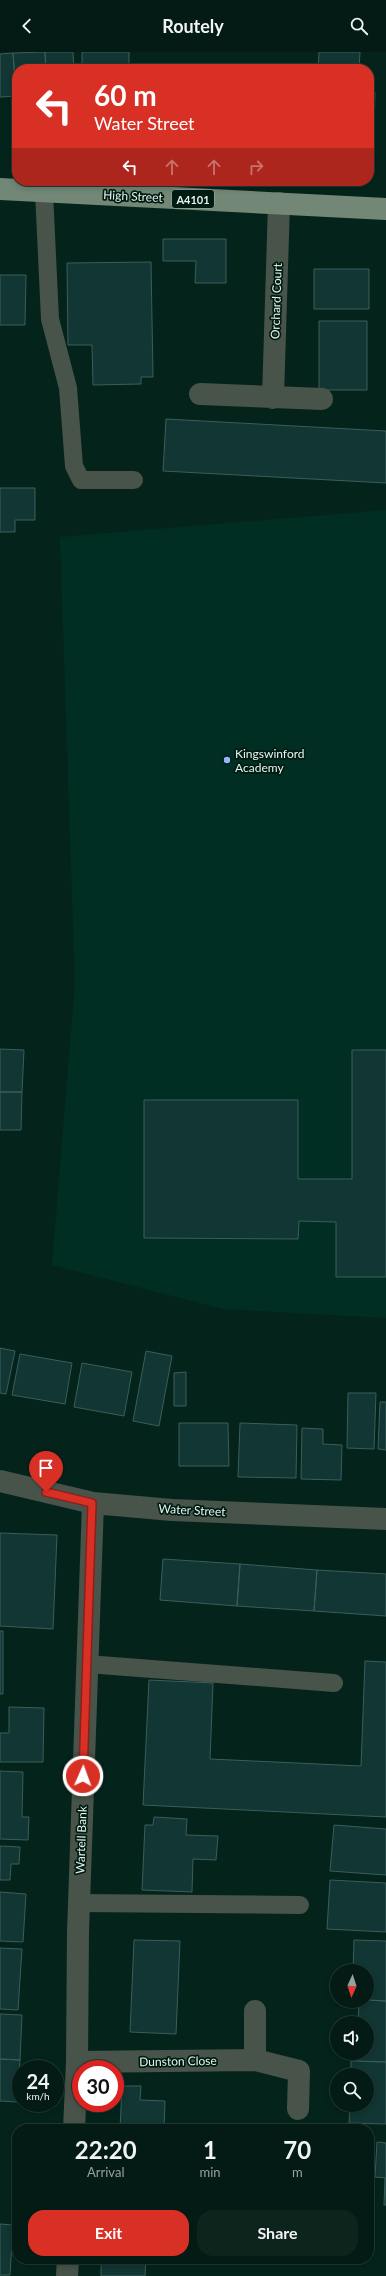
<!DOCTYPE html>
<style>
body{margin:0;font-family:Lato,sans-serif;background:#0d241d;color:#f1f3f6;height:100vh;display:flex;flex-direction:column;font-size:15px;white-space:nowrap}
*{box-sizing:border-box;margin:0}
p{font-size:13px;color:#97a1a0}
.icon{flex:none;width:22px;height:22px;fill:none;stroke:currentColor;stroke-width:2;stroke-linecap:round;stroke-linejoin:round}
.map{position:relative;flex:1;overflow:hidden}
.sheet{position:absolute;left:12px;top:2072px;width:362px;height:140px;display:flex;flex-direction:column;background:#031b14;border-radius:16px;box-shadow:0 2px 6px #0003,0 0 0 1px #243934}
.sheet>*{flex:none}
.top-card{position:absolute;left:12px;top:12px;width:362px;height:122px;border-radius:16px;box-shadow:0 2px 6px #0003,0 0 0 1px #243934;background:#d93025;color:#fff;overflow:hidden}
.needle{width:26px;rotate:183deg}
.fabs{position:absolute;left:330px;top:1912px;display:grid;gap:8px}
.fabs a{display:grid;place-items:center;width:44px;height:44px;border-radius:50%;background:#031b14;box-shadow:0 2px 6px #0003,0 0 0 1px #243934;font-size:20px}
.speed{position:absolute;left:12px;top:2008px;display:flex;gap:8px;font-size:20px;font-weight:700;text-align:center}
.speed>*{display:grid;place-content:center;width:52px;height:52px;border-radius:50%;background:#031b14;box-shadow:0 2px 6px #0003,0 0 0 1px #243934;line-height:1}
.speed small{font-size:10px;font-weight:400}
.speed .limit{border:6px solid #d22;background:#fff;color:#111}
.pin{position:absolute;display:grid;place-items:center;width:34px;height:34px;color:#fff;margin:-41px -17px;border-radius:50% 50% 50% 0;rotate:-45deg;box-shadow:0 0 4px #0007}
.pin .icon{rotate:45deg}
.me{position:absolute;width:44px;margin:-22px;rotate:2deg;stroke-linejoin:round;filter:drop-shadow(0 0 3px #0008)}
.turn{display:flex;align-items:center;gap:14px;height:84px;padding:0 16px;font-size:18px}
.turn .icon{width:52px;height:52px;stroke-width:2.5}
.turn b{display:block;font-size:28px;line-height:34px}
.lanes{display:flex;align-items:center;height:38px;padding:0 16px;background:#0003;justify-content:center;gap:20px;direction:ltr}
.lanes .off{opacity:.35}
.eta{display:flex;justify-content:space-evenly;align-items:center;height:68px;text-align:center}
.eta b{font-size:24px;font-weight:700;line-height:28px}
.primary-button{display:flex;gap:8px;margin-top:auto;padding:8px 16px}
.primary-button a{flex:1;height:46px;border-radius:16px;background:#d93025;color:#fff;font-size:16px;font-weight:700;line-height:46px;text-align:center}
.primary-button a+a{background:#0d241d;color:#f1f3f6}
header{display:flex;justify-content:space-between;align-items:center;height:52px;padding:0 16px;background:#031b14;font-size:18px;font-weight:700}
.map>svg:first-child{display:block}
.built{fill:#012e22}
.building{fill:#113634;stroke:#3a5e5a}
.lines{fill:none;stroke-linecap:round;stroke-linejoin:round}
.service{stroke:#48534a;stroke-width:18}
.minor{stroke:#48534a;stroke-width:22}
.primary{stroke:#728776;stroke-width:22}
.route-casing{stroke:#8d1f18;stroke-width:10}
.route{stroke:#d93025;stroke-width:7}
.poi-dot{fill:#93b7fd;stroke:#001b12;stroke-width:1.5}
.labels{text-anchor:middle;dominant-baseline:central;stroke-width:3.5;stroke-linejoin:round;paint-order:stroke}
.shield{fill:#001b12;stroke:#9fb4ac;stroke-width:1}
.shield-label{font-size:11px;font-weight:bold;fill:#e3f5ee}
.street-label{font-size:12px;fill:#e3f5ee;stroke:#001b12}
.poi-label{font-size:12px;fill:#e3f5ee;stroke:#001b12;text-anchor:start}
</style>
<header><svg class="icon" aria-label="back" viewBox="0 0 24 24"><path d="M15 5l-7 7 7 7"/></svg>Routely<svg class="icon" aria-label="search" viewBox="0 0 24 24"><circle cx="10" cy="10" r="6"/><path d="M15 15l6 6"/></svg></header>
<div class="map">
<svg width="386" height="2224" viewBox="0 0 386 2224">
<rect width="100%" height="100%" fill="#04241b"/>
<path class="built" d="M386,458V1266L223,1257L52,1213L75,931L60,485Z"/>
<path class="building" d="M45,0H73L74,17H46Z
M45,0L46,17H17L16,44L13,1Z
M82,0H129V17H82Z
M319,0H360L359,17H318Z
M13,1L16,44L0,45V2Z
M369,40H375L374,77H369Z
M163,187H226V231H195L196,209H163Z
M151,210L153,325H141V332L93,333L92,293H68L67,211Z
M314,217H369V257H314Z
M0,223H26L25,273H0Z
M319,269H367V338H319Z
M166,367L386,379V431L163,419Z
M0,436H35V468H15V480H0Z
M0,997L24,998L22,1040H0Z
M352,998H386V1225H336V1170L299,1169L298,1187L144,1186V1048H298V1127H352Z
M0,1040H22L21,1078H0Z
M0,1296L15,1299L6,1342L0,1341Z
M146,1299L172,1304L159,1374L133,1369Z
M20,1302L72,1311L65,1352L12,1343Z
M82,1311L132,1320L124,1364L74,1355Z
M186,1320V1354H174V1321Z
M348,1341H376L374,1397L347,1396Z
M380,1350H386V1398L378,1397Z
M179,1371H228L229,1414H179Z
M240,1371L297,1373L296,1426L238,1425Z
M302,1376L323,1377V1392L342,1393L341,1428L301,1427Z
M0,1481L57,1483L53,1577L0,1574Z
M163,1507L240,1512L237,1554L160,1548Z
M240,1512L317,1518L314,1559L237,1554Z
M317,1518L386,1522V1564L314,1559Z
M0,1579H3V1642H0Z
M365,1609L386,1610V1765L143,1753L149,1628L213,1631L210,1707L361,1714Z
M9,1655L44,1656L43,1710H0V1681H9Z
M0,1719L23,1720L22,1765H29L28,1788L0,1787Z
M154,1765L187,1767L186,1783L218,1784L216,1808L193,1807L192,1840L142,1838L145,1773H153Z
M334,1773L386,1777V1823L330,1819Z
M0,1794L20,1795L19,1812H11L10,1828H0Z
M330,1828L386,1831V1880L327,1877Z
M0,1840L26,1842L23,1890L0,1889Z
M134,1888L180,1889L176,1982L130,1980Z
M354,1888L386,1889V1949L367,1948V1919H353Z
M0,1896L22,1897L18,1958L0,1957Z
M367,1948L386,1949V2010L357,2009V2001H367V1971H358L359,1949Z
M0,1962L22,1963L20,2008L0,2007Z
M0,2007L20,2008L17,2050L0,2049Z
M351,2009L386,2010V2072L349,2071L350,2053H367V2023H351Z
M122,2034H141L140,2048L165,2049L164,2077H120Z
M377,2090L386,2091V2126L375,2125Z
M385,2126H386V2153H384Z
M0,2172L13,2173L10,2223H0Z
M101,2207H146L145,2224H101Z"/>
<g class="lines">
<path class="service" d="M44,140L50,267L68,336L74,414L81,428H134
M87,1612L334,1631
M78,1851L300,1853"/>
<path class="minor" d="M200,342L322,347
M273,346L279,151
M0,1429L93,1451L172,1458L386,1467
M255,1959V2008
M77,2010L255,2008L299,2019L298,2057
M74,2077L77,2010L78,1880L93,1451
M67,2224L68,2207"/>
<path class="primary" d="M0,137L386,157"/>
</g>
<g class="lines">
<defs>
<path id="route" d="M46,1440L92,1451L83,1724"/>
</defs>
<use href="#route" class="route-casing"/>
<use href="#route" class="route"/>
</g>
<circle class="poi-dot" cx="227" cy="708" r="4"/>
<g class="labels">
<rect class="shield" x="172" y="138" width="42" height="18" rx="3"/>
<g class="shield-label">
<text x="193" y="147">A4101</text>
</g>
<g class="street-label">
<text transform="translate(133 144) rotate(3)">High Street</text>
<text transform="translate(276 249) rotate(-88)">Orchard Court</text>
<text transform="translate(192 1458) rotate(3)">Water Street</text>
<text transform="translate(81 1788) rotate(-88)">Wartell Bank</text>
<text transform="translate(178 2009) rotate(-1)">Dunston Close</text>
</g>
<g class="poi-label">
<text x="235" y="701">Kingswinford<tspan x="235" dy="14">Academy</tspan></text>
</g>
</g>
</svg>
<div class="fabs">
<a><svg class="needle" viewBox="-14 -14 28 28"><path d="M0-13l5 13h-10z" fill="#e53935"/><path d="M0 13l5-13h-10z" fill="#97a1a0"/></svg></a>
<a><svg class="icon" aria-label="sound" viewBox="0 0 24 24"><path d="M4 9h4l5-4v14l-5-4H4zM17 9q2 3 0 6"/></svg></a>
<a><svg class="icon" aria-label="search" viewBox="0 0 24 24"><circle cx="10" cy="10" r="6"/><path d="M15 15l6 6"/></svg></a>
</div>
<div class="speed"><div>24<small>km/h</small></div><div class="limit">30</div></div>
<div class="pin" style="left:46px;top:1440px;background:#d93025"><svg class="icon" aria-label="arrive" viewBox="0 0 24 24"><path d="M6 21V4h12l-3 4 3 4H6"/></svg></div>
<svg class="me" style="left:83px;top:1724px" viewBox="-20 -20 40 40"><circle r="17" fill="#d93025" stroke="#fff" stroke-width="3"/><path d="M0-11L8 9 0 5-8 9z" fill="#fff"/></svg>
<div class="top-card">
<div class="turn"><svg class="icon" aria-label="left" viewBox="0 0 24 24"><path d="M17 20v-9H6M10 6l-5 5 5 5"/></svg><div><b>60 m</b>Water Street</div></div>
<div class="lanes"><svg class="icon" aria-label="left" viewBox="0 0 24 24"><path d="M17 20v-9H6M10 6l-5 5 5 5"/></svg><svg class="icon off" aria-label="ahead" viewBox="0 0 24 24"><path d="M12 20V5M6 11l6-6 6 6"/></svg><svg class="icon off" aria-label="ahead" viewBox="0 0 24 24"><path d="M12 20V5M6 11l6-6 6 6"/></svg><svg class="icon off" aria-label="right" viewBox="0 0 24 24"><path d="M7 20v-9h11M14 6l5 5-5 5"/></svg></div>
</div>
<section class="sheet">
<div class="eta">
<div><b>22:20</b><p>Arrival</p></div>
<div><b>1</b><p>min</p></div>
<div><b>70</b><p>m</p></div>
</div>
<div class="primary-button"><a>Exit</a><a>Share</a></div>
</section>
</div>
